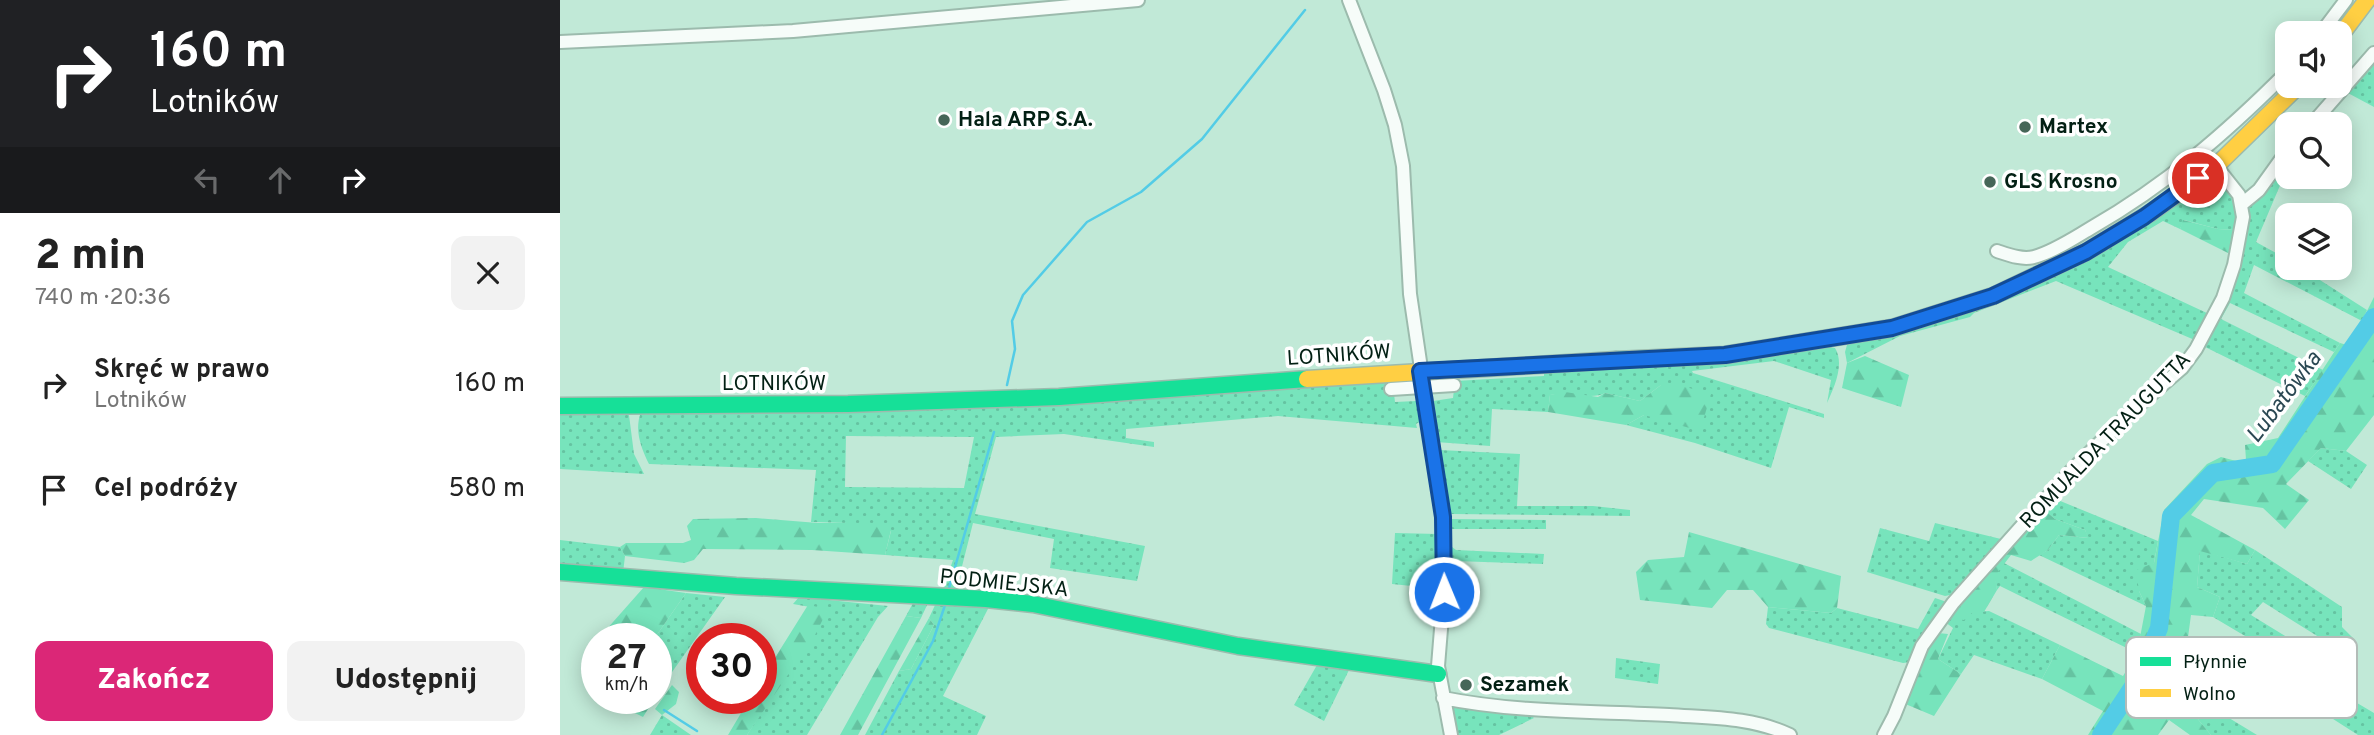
<!DOCTYPE html>
<html lang="pl">
<meta charset="utf-8">
<style>
body{margin:0;font-family:Overpass,sans-serif;background:#f2f2f2;color:#222;height:100vh;display:flex;flex-direction:column;font-size:26px;white-space:nowrap}
*{box-sizing:border-box;margin:0}
p{font-size:23px;color:#767676}
.icon{flex:none;width:38px;height:38px;fill:none;stroke:currentColor;stroke-width:2;stroke-linecap:round;stroke-linejoin:round}
.map{position:relative;flex:1;overflow:hidden}
.drawer{display:flex;flex-direction:column;background:#fff;width:560px}
.drawer>*{flex:none}
.top-card{background:#202124;color:#fff;overflow:hidden}
.buttons{position:absolute;left:1715px;top:21px;display:grid;gap:14px}
.buttons a{display:grid;place-items:center;width:77px;height:77px;border-radius:14px;background:#fff;box-shadow:0 4px 18px #0003;font-size:35px}
.speed{position:absolute;left:21px;top:623px;display:flex;gap:14px;font-size:35px;font-weight:700;text-align:center}
.speed>*{display:grid;place-content:center;width:91px;height:91px;border-radius:50%;background:#fff;box-shadow:0 4px 18px #0003;line-height:1}
.speed small{font-size:18px;font-weight:400}
.speed .limit{border:10px solid #d22;background:#fff;color:#111}
.pin{position:absolute;display:grid;place-items:center;width:60px;height:60px;color:#fff;margin:-30px;border:4px solid #fff;border-radius:50%;box-shadow:0 2px 7px #0007}
.me{position:absolute;width:77px;margin:-38px;rotate:359deg;stroke-linejoin:round;filter:drop-shadow(0 0 5px #0008)}
.turn{display:flex;align-items:center;gap:24px;height:147px;padding:0 35px;font-size:32px}
.turn .icon{width:91px;height:91px;stroke-width:2.5}
.turn b{display:block;font-size:49px;line-height:60px}
.lanes{display:flex;align-items:center;height:66px;padding:0 35px;background:#0003;justify-content:center;gap:35px;direction:ltr}
.lanes .off{opacity:.35}
.round{display:grid;place-items:center;flex:none;width:74px;height:74px;border-radius:14px;background:#f2f2f2}
.overview{display:flex;align-items:center;justify-content:space-between;height:119px;padding:0 35px}
h1{font-size:42px;font-weight:800;line-height:52px}
.primary-button{display:flex;gap:14px;margin-top:auto;padding:14px 35px}
.primary-button a{flex:1;height:80px;border-radius:14px;background:#db2777;color:#fff;font-size:28px;font-weight:800;line-height:80px;text-align:center}
.primary-button a+a{background:#f2f2f2;color:#222}
ul{padding:0;list-style:none}
li{display:flex;align-items:center;gap:21px;height:105px;padding:0 35px}
li div{flex:1}
li b{display:block;font-size:26px}
li em{font-style:normal}
main{display:flex;flex:1;min-height:0}
.map>svg:first-child{display:block}
.green{fill:url(#green-dots);fill-rule:evenodd}
.forest{fill:url(#forest-firs)}
.lines{fill:none;stroke-linecap:round;stroke-linejoin:round}
.stream{stroke:#53cce6;stroke-width:2.5}
.river{stroke:#53cce6;stroke-width:18}
.street-casing{stroke:#9cbbad;stroke-width:16}
.fast-casing{stroke:#9cbbad;stroke-width:19}
.slow-casing{stroke:#9cbbad;stroke-width:19}
.street{stroke:#f6fcf9;stroke-width:12}
.fast{stroke:#16e098;stroke-width:16}
.slow{stroke:#ffcf43;stroke-width:16}
.route-casing{stroke:#114b97;stroke-width:18}
.route{stroke:#1a73e8;stroke-width:12}
.poi-dot{fill:#466658;stroke:#fff;stroke-width:2.5}
.labels{text-anchor:middle;dominant-baseline:central;stroke-width:7;stroke-linejoin:round;paint-order:stroke}
.poi-label{font-size:21px;font-weight:bold;fill:#032014;stroke:#fff;text-anchor:start}
.street-label{font-size:21px;fill:#032014;stroke:#fff}
.water-label{font-size:23px;font-style:italic;fill:#2b4853;stroke:#fff}
.key{fill:#fff;stroke:#b3bcb8;stroke-width:2}
.key-label{font-size:19px;fill:#032014}
</style>
<main>
<section class="drawer">
<div class="top-card">
<div class="turn"><svg class="icon" aria-label="right" viewBox="0 0 24 24"><path d="M7 20v-9h11M14 6l5 5-5 5"/></svg><div><b>160 m</b>Lotników</div></div>
<div class="lanes"><svg class="icon off" aria-label="left" viewBox="0 0 24 24"><path d="M17 20v-9H6M10 6l-5 5 5 5"/></svg><svg class="icon off" aria-label="ahead" viewBox="0 0 24 24"><path d="M12 20V5M6 11l6-6 6 6"/></svg><svg class="icon" aria-label="right" viewBox="0 0 24 24"><path d="M7 20v-9h11M14 6l5 5-5 5"/></svg></div>
</div>
<div class="overview"><div><h1>2 min</h1><p>740 m · 20:36</p></div><a class="round"><svg class="icon" aria-label="close" viewBox="0 0 24 24"><path d="M6 6l12 12M18 6L6 18"/></svg></a></div>
<ul>
<li><svg class="icon" aria-label="right" viewBox="0 0 24 24"><path d="M7 20v-9h11M14 6l5 5-5 5"/></svg><div><b>Skręć w prawo</b><p>Lotników</p></div><em>160 m</em></li>
<li><svg class="icon" aria-label="arrive" viewBox="0 0 24 24"><path d="M6 21V4h12l-3 4 3 4H6"/></svg><div><b>Cel podróży</b></div><em>580 m</em></li>
</ul>
<div class="primary-button"><a>Zakończ</a><a>Udostępnij</a></div>
</section>
<div class="map">
<svg width="1814" height="735" viewBox="0 0 1814 735">
<defs>
<pattern id="green-dots" width="8" height="8" patternUnits="userSpaceOnUse" patternTransform="scale(1.75)"><rect width="8" height="8" fill="#77e4bc"/><path d="M2 2h.1M6 6h.1" fill="none" stroke="#65c3a1" stroke-width="1.8" stroke-linecap="round"/></pattern>
<pattern id="forest-firs" width="22" height="20" patternUnits="userSpaceOnUse" patternTransform="scale(1.75)"><rect width="22" height="20" fill="#77e4bc"/><path d="M5 1l3.5 6h-7zM16 11l3.5 6h-7z" fill="#65c3a1"/></pattern>
</defs>
<rect width="100%" height="100%" fill="#c1e9d7"/>
<path class="green" d="M1814,59V107L1786,92Z
M1727,158V169L1696,242L1727,259V268H1741L1807,310L1802,321L1694,265L1684,293L1780,343L1774,352L1670,303L1661,319L1763,370L1745,396L1643,346C1664,304 1691,256 1689,207L1711,184Z
M1653,174C1674,186 1681,209 1675,230L1658,229L1624,220L1620,229L1603,221L1568,242L1548,267L1649,314L1637,341L1496,281L1414,313L1410,317L1340,336L1287,363L1285,352L1287,345L1412,308Z
M1269,347L1275,348C1285,364 1274,388 1267,403L1271,380L1214,361L1132,371L1133,373L1264,414V418L1229,407L1211,468L1135,443L1066,425L1084,415L1101,385L1080,401L1045,393C1034,400 1008,392 990,395L988,412L932,409L930,446L876,442L872,414L874,413L873,401L893,398L895,381L984,376V369L1129,363Z
M832,378L835,402L856,401C859,407 860,414 863,420L856,424L857,428L718,416L566,429V438L594,442V447L504,434L436,437L415,514L585,546L577,581L490,568L494,539L413,523L395,594L382,592L393,560L325,555L331,531L323,524L251,522L256,470L89,464C81,448 74,430 81,412ZM286,436L414,437L404,488L285,487Z
M65,411L69,415L74,454L84,474L0,469V412Z
M1761,448L1786,451L1807,465L1791,489L1748,461Z
M880,450L960,454L957,506H1033L1070,510V516L892,514L887,511L878,452Z
M1493,498L1598,541L1594,563L1579,591L1586,606L1479,555L1488,550L1499,535L1528,538L1525,530L1495,519L1482,508Z
M890,519L986,520V529H892V547L896,550L984,554L983,564L896,561L894,589H890L887,520Z
M1375,523L1441,539L1395,594L1385,596L1307,572L1320,528L1369,541Z
M835,533L879,534L881,589L832,584Z
M0,540L60,547L65,556L63,573L0,568Z
M1640,550L1687,564L1695,550L1782,607V627L1795,640L1786,654L1703,602L1691,615L1776,667L1765,684L1814,713V735H1798L1745,701L1764,683L1653,617L1660,597L1637,587Z
M1444,563L1581,634L1577,653L1440,586L1437,590L1434,576Z
M126,593L165,597L105,682L96,676V639H94Z
M239,597L328,606L318,617L247,735H187L267,610L233,604Z
M1375,598L1384,601L1386,606L1351,662L1343,663L1209,628L1206,624L1208,607L1271,613L1277,608L1358,629Z
M354,601L368,603L361,618L346,616Z
M376,603L429,607L383,696L426,716L417,735H305L339,671L351,669L374,625L369,618Z
M1429,611L1500,645L1482,679L1414,655L1401,674L1378,659L1393,628L1385,622L1387,618L1413,612Z
M1056,658L1100,664L1098,684L1055,678Z
M757,665L790,668L764,721L734,705Z
M1648,684L1651,707L1697,735H1651L1622,700L1628,692Z
M891,706L971,715L974,718L939,735H894Z
M102,715L131,735H90Z"/>
<path class="forest" d="M1623,220L1658,229L1675,230L1672,255L1620,229Z
M1814,297V415L1786,451L1761,448L1726,484L1749,500L1725,529L1703,508L1644,499L1631,515L1695,550L1687,564L1640,551L1637,587L1660,597L1653,617L1631,615L1624,667L1648,684L1628,692L1622,700L1651,735H1630L1609,720L1598,735H1528L1543,711L1482,679L1500,645L1563,676L1577,653L1586,606L1579,591L1576,570L1594,563L1604,510L1647,464L1661,457L1680,462L1686,460L1685,445L1718,438L1780,343L1787,345L1798,329Z
M1305,356L1349,375L1341,407L1282,388L1287,363Z
M1101,385L1122,386L1151,394L1140,431L1084,415L1066,425L988,412L990,395L1005,392L1038,397L1045,393L1080,401Z
M1482,508L1495,519L1525,530L1529,538L1499,535L1488,550L1471,561L1451,555L1435,576L1437,590L1424,612H1413L1404,620L1387,618Z
M196,518L258,523H323L331,530L325,555L252,550L143,549L134,560L124,563L65,556L60,547L66,543H123L131,540L127,526L133,519Z
M1129,532L1281,576L1277,608L1271,613L1208,607L1193,590H1167L1152,608L1080,600L1076,572L1088,560L1124,557Z
M84,587L126,593L94,639H38Z
M248,605L268,609L255,635L187,735H168L190,698H201V680Z
M346,616L361,618L298,735H280Z
M369,618L374,625L351,669L339,671Z
M1378,633L1388,634L1378,659L1401,674L1374,716L1343,703L1353,673Z
M112,685L119,692L116,704L102,715L95,709Z
M69,698H95L83,717L63,707Z"/>
<g class="lines">
<path class="stream" d="M447,385L455,349L452,321L463,295L527,222L581,192L642,139L745,10
M389,588L434,432
M104,710L137,731
M322,735L373,641L385,605"/>
<path class="river" d="M1541,735L1578,679L1599,628L1611,516L1653,473L1712,464L1814,317"/>
<defs>
<path id="street" d="M789,0L824,90L835,125L843,166L850,294L883,517L884,592L878,666L891,735
M1761,33L1786,0
M0,42L233,31L578,0
M1752,124L1814,53
M1682,204L1699,190L1727,151
M1437,251C1449,255 1462,260 1474,257C1493,252 1514,238 1531,228C1606,185 1666,133 1727,72
M831,389L894,385
M883,698C958,713 1033,711 1109,715C1151,718 1192,717 1230,735
M1324,735L1334,716L1362,646L1393,603L1510,472L1571,412L1622,368L1636,349L1663,298L1674,265L1683,217L1679,195L1656,166"/>
<path id="fast" d="M1056,360L1165,355L1332,328L1433,296L1526,252L1590,213
M0,406L288,404L499,397L747,379
M0,572L176,586L426,599L473,604L678,646L878,674"/>
<path id="slow" d="M1780,36L1807,0
M1590,213L1656,166L1738,86
M747,379L1056,360"/>
</defs>
<use href="#street" class="street-casing"/>
<use href="#fast" class="fast-casing"/>
<use href="#slow" class="slow-casing"/>
<use href="#street" class="street"/>
<use href="#fast" class="fast"/>
<use href="#slow" class="slow"/>
</g>
<g class="lines">
<defs>
<path id="route" d="M884,592L883,517L860,371L1165,355L1332,328L1433,296L1526,252L1584,217L1638,178"/>
</defs>
<use href="#route" class="route-casing"/>
<use href="#route" class="route"/>
</g>
<g class="poi-dot">
<circle cx="384" cy="120" r="7"/>
<circle cx="1465" cy="127" r="7"/>
<circle cx="1430" cy="182" r="7"/>
<circle cx="906" cy="685" r="7"/>
</g>
<g class="labels">
<g class="poi-label">
<text x="398" y="120">Hala ARP S.A.</text>
<text x="1479" y="127">Martex</text>
<text x="1444" y="182">GLS Krosno</text>
<text x="920" y="685">Sezamek</text>
</g>
<g class="street-label">
<text transform="translate(779 356) rotate(-4)">LOTNIKÓW</text>
<text x="214" y="384">LOTNIKÓW</text>
<text transform="translate(1546 441) rotate(-46)">ROMUALDA TRAUGUTTA</text>
<text transform="translate(444 584) rotate(6)">PODMIEJSKA</text>
</g>
<g class="water-label">
<text transform="translate(1725 398) rotate(-53)">Lubatówka</text>
</g>
</g>
<rect x="1566" y="637" width="231" height="81" rx="10" class="key"/>
<rect x="1580" y="657" width="31" height="9" fill="#16e098"/>
<rect x="1580" y="689" width="31" height="8" fill="#ffcf43"/>
<g class="key-label">
<text x="1623" y="668">Płynnie</text>
<text x="1623" y="700">Wolno</text>
</g>
</svg>
<div class="buttons">
<a><svg class="icon" aria-label="sound" viewBox="0 0 24 24"><path d="M4 9h4l5-4v14l-5-4H4zM17 9q2 3 0 6"/></svg></a>
<a><svg class="icon" aria-label="search" viewBox="0 0 24 24"><circle cx="10" cy="10" r="6"/><path d="M15 15l6 6"/></svg></a>
<a><svg class="icon" aria-label="layers" viewBox="0 0 24 24"><path d="M12 4l9 5-9 5-9-5zM3 14l9 5 9-5"/></svg></a>
</div>
<div class="speed"><div>27<small>km/h</small></div><div class="limit">30</div></div>
<div class="pin" style="left:1638px;top:178px;background:#d93025"><svg class="icon" aria-label="arrive" viewBox="0 0 24 24"><path d="M6 21V4h12l-3 4 3 4H6"/></svg></div>
<svg class="me" style="left:884px;top:592px" viewBox="-20 -20 40 40"><circle r="17" fill="#1a73e8" stroke="#fff" stroke-width="3"/><path d="M0-11L8 9 0 5-8 9z" fill="#fff"/></svg>
</div>
</main>
